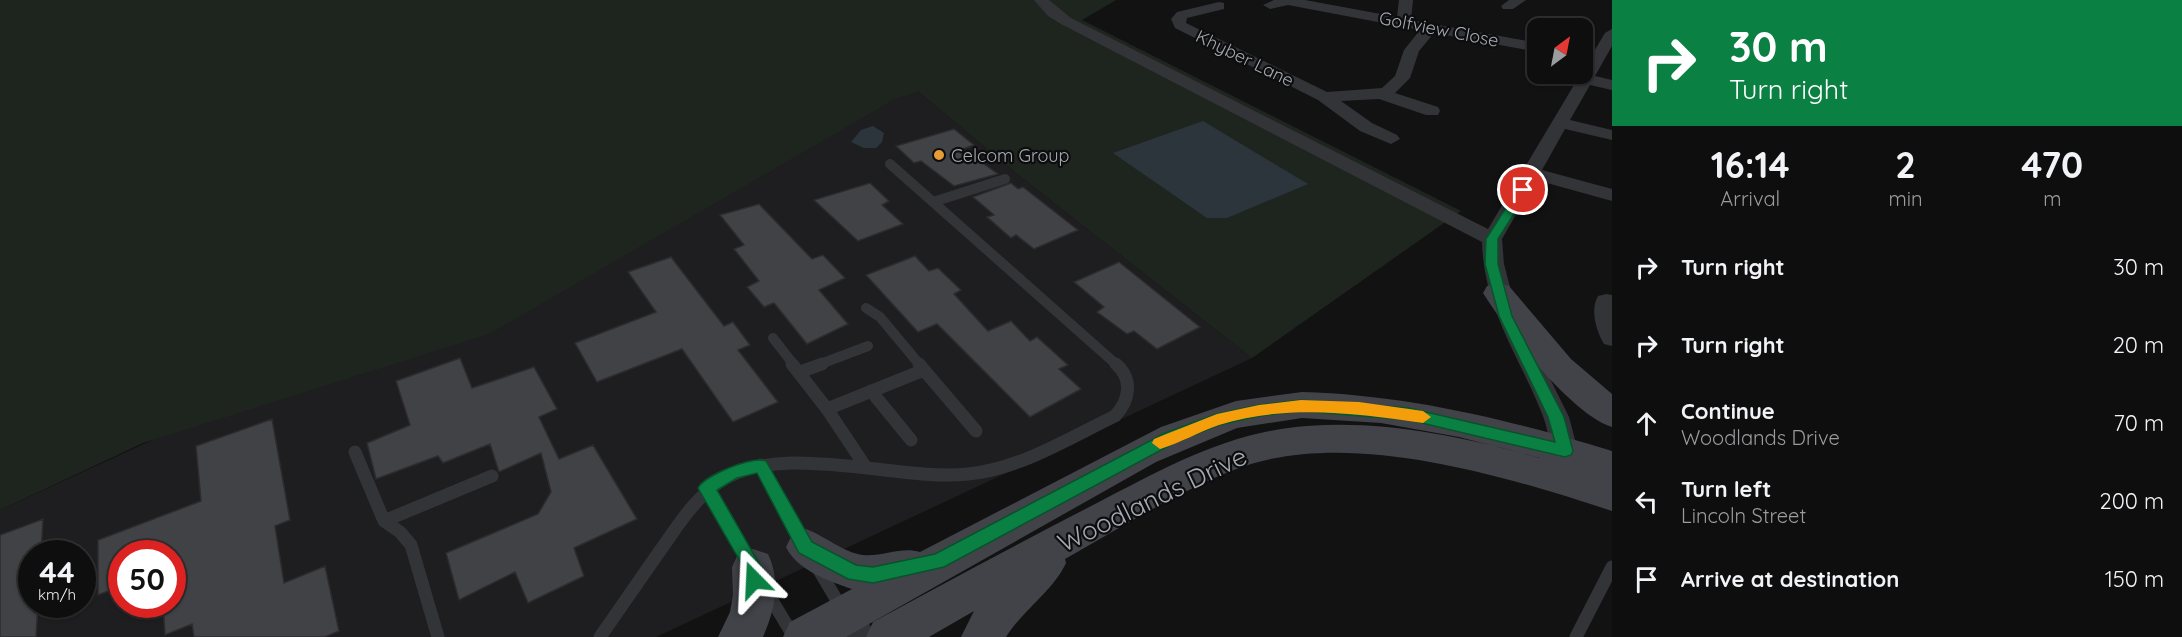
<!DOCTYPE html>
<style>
body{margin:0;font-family:Quicksand,sans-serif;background:#171717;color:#f1f3f6;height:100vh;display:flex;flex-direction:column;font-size:22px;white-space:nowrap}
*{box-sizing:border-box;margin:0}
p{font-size:20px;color:#9b9c9e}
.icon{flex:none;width:33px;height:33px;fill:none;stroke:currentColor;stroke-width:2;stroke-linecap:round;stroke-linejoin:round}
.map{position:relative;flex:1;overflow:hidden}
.panel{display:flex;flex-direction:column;background:#0e0e0e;width:570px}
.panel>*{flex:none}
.guide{background:#0b8043;color:#fff;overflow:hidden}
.needle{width:39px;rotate:32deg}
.controls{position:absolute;left:1527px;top:18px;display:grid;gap:12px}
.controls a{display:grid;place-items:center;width:66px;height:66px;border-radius:12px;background:#0e0e0e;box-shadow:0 2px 4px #0004,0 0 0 2px #2e2e2e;font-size:30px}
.speed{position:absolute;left:18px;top:540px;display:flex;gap:12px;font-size:30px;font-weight:700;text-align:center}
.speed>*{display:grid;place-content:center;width:78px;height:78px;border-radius:50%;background:#0e0e0e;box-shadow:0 2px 4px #0004,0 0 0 2px #2e2e2e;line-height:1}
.speed small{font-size:15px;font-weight:400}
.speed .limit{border:9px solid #d22;background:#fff;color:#111}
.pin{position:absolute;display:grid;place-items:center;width:51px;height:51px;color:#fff;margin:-26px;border:3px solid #fff;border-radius:50%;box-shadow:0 2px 6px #0007}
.me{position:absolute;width:66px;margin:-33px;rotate:339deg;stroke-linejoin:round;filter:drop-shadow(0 0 4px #0008)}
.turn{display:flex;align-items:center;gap:21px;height:126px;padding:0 18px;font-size:27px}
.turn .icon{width:78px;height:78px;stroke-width:2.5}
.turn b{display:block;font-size:42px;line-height:51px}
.eta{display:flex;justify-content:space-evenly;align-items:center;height:102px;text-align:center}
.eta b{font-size:36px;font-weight:700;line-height:42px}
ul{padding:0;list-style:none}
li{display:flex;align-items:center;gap:18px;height:78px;padding:0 18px}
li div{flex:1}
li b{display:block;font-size:22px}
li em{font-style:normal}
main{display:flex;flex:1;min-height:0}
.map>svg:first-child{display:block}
.built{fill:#1e1e20;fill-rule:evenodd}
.green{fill:#1e251e}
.water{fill:#2c353b}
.building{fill:#414246;stroke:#2c2c2f;stroke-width:1.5}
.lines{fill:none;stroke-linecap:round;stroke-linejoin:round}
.lane-far1{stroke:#333438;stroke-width:10}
.lane{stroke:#333438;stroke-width:13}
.street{fill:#333438;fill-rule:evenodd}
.secondary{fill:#414348;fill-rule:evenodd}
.route{fill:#0b8043;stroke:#07532c;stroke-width:1.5}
.slow{fill:#f59e0b}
.poi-dot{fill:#e79c36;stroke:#0d0d0e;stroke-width:2}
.labels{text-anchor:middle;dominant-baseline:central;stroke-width:4.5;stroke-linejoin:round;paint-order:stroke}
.far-street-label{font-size:18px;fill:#a4aab3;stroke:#0d0d0e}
.far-poi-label{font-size:18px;fill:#a4aab3;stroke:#0d0d0e;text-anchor:start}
.near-street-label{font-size:26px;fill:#a4aab3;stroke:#0d0d0e}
</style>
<main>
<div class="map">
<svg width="1612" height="637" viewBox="0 0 1612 637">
<rect width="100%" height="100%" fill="#121213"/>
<path class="built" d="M919,92L1021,177L1252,358L656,637H0V510L893,100ZM32,554H82V604H32ZM122,554H172V604H122Z"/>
<path class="green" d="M0,0H1116L1082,20L1461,211L1252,358L1021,177L919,92L893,100L489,334L143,443L0,510Z"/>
<path class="water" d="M1203,121L1308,184L1227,218H1207L1113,153Z
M873,126L884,133L882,142L876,148H864L851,142L861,130Z"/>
<path class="building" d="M954,129L974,145L963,149L998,174L954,186L921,161L914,163L896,146Z
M870,183L889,201L882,205L903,224L858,241L814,200Z
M1011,183L1018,189L1023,187L1078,230L1034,249L1016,235L1011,238L987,217L994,215L973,197Z
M759,204L812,259L823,255L845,278L819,290L848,324L807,344L774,303L764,307L747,287L759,281L734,249L744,245L720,215Z
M915,256L929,271L938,268L961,290L954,294L988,331L1011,321L1030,341L1037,337L1068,365L1059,369L1081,389L1030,417L937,324L918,332L866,275Z
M671,257L724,326L733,322L750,345L738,350L778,402L733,422L682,349L597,382L575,343L656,312L628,272Z
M1119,262L1200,327L1157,349L1134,331L1127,334L1097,312L1104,307L1074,282Z
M460,358L472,388L534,367L557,409L539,417L559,459L593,445L637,519L574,548L584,576L528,603L515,572L459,600L446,553L538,514L551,492L541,453L499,472L490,444L443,463L438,456L376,479L367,443L410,425L396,381Z
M272,419L290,520L275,526L284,583L325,566L339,631L325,637H194L192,624L165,635L163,604H172V554H122V586L98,595V540L201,501L196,446Z
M43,519L41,554H32V604H38L36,637H0V535Z"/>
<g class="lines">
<path class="lane-far1" d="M890,164L933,202
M1005,179L933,202L1117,365
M866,308L880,317L920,365
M773,338L794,365
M818,365L868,346"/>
<path class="lane" d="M792,364L827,409
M924,370L976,431
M800,372L822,364
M871,391L911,440
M355,452L384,521L400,532L411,545L438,637
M761,465L804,544
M865,466L827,409L924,370L919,364
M707,488L750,563
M384,521L492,476
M816,565L842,609
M767,592L794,637
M600,637C619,610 638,582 657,555C676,529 691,502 718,483C779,439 898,482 968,474C1020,469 1069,438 1115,416C1130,400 1133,379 1116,364
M1576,637L1612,567"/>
<path class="street" d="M1034,0H1049L1071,18L1488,229L1605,33L1612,29V46L1595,76L1612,80V90L1590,85L1570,120L1612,130V140L1565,129L1542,170L1612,189V201L1536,180L1502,239L1504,264L1516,310L1569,417L1582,466L1578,474L1569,477L1560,474C1550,456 1550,434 1543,416C1519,355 1484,310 1482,242L1061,24L1048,16Z
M1274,0H1305L1397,17L1399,0H1413L1411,20L1538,43V52L1434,33L1419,51L1410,78L1395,93L1438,107L1440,111L1438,115H1426L1379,99L1341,101L1372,123L1397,135L1400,139L1391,144L1360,131L1318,100L1175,28L1171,19L1177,12L1219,2L1224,3V9L1187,18L1186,23L1327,92L1382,88L1395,76L1404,50L1420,30L1288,5L1270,9L1263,5Z
M1509,0H1526L1513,9H1503L1501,6Z
M1606,294L1612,295V346L1604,344C1596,331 1590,309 1598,296Z
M846,600L857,604L877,637H843L831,614L835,604Z"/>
<path class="secondary" d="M1498,283L1509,286L1571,359L1612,394V427C1572,415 1506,330 1483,293L1487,286Z
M1302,392C1409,395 1510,420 1612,451V511C1508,477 1359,431 1251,464C1189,484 1122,527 1065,559L1066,563C1053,591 1023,610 1006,637H961L974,611L929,637H866L873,622C947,582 1021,542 1097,503C1155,473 1215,439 1281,429C1366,416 1458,435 1540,458L1459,437L1381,423L1302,418L1237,428L1156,462L846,637H783L790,622L852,589C828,581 797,570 786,547L792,535L806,529C825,536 844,553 863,555C882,557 902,546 920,552L1161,427L1236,401Z
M753,549L768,554C781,582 775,609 763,637H718L730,612L733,595L732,567L738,554Z"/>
</g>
<path class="route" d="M1519,187L1529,190L1498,239V264L1512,316L1564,417L1573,451L1571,455L1565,457L1409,420L1301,411L1259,416L1219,425L1176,442L944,567L873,583L848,579L799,553L757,473L737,478L717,490L761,567L763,580L761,585L754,588L748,585L744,568L698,488C705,475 752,456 766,461L812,542L856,565L873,567L935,554L1165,433L1217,414L1259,405L1301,400L1409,408L1555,442L1548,417L1499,316L1485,264L1486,239Z"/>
<path class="slow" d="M1301,400L1359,402L1423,411L1431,417L1423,423C1355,413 1286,404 1219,425C1199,432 1180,443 1160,449L1152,443L1154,439L1217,414L1259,405Z"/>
<circle class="poi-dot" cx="939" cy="155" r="6"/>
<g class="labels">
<g class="far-street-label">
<text transform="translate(1439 29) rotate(11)">Golfview Close</text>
<text transform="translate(1245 58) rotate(26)">Khyber Lane</text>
</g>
<g class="far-poi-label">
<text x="951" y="155">Celcom Group</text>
</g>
<g class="near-street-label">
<text transform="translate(1152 499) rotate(-26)">Woodlands Drive</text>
</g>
</g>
</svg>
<div class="controls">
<a><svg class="needle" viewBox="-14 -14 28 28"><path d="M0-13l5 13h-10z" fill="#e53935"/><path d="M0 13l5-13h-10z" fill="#9b9c9e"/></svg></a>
</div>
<div class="speed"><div>44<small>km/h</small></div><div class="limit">50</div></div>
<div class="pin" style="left:1523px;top:190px;background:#d93025"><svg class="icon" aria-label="arrive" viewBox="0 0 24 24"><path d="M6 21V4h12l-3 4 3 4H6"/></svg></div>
<svg class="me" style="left:754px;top:580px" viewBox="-20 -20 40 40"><path d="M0-17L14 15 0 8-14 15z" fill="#0b8043" stroke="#fff" stroke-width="4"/></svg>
</div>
<section class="panel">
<div class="guide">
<div class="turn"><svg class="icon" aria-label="right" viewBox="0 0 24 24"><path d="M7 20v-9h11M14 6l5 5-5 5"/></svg><div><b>30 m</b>Turn right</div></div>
</div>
<div class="eta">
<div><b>16:14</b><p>Arrival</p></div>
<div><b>2</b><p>min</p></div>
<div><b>470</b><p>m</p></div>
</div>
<ul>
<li><svg class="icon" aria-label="right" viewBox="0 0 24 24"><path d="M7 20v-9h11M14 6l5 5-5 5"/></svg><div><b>Turn right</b></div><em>30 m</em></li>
<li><svg class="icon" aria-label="right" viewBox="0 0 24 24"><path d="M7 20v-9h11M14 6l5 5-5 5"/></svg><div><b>Turn right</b></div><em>20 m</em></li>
<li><svg class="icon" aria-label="ahead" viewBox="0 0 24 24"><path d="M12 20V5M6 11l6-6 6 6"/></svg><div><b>Continue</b><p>Woodlands Drive</p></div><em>70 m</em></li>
<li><svg class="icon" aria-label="left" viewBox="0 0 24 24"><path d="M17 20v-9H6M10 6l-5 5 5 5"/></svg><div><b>Turn left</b><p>Lincoln Street</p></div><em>200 m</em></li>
<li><svg class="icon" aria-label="arrive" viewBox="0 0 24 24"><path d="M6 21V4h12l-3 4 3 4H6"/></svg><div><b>Arrive at destination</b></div><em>150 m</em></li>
</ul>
</section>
</main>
